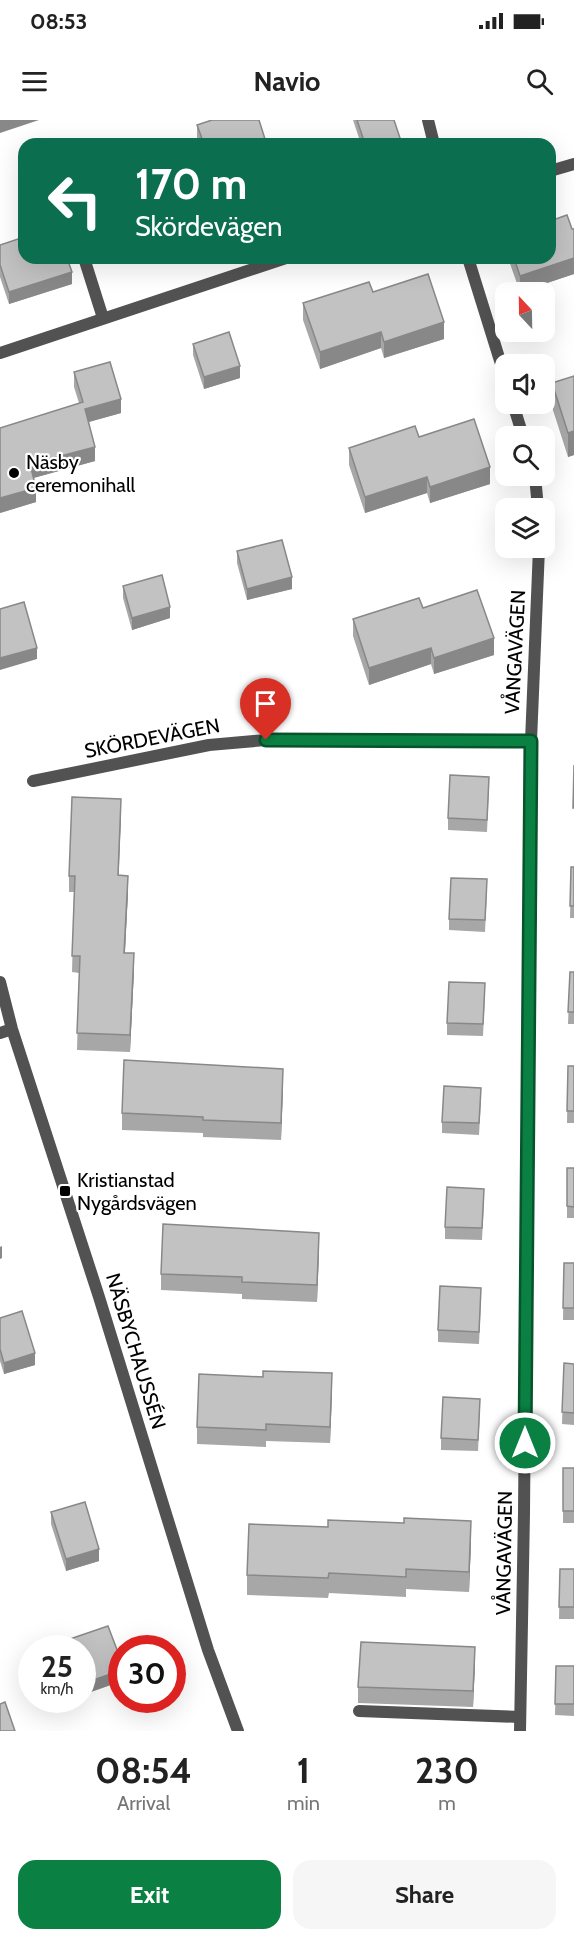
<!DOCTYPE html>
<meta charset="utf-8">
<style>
body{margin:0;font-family:Cabin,sans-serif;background:#f6f6f6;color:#222;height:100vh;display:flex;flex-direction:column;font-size:22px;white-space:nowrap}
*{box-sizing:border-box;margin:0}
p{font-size:20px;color:#767676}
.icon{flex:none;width:33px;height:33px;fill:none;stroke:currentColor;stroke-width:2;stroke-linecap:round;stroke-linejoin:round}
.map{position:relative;height:1611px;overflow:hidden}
.details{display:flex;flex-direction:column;background:#fff;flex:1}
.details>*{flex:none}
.top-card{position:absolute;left:18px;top:18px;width:538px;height:126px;border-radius:18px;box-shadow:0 6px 24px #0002;background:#0b6e4f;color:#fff;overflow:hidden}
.needle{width:39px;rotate:338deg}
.tools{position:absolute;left:495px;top:162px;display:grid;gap:12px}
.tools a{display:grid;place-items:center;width:60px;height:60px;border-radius:12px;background:#fff;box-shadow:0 6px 24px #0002;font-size:30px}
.speed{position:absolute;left:18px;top:1515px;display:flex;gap:12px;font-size:30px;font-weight:700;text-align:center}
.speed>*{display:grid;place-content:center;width:78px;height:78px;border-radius:50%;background:#fff;box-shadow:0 6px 24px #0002;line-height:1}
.speed small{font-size:15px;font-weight:400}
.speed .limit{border:9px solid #d22;background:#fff;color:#111}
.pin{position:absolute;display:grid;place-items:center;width:51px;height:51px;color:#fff;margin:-62px -26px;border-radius:50% 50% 50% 0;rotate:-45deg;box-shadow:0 0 6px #0007}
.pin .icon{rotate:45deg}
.me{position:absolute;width:66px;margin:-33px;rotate:0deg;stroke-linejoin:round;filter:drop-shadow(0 0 4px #0008)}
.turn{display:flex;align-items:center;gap:21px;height:126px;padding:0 18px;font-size:27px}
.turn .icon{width:78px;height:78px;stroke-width:2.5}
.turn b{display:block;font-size:42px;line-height:51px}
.eta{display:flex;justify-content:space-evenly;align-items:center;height:102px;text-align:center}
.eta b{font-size:36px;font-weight:700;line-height:42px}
.primary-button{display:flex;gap:12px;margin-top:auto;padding:12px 18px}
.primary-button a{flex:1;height:69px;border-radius:18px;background:#0b8043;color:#fff;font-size:24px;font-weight:700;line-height:69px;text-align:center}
.primary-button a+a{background:#f6f6f6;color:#222}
.status{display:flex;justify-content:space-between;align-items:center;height:42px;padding:0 30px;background:#fff;direction:ltr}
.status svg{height:16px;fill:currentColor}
header{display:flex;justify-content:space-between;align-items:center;height:78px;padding:0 18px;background:#fff;font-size:27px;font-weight:700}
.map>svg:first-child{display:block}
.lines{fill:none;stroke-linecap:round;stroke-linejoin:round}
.service{stroke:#525252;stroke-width:12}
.minor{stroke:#525252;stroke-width:12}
.tertiary{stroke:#525252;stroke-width:12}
.wall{fill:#a7a7a7}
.shaded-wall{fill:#888}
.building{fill:#c2c2c2;stroke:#888;stroke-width:1.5}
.route-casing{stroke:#07532c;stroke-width:15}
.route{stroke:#0b8043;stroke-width:10}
.poi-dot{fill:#000;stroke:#fff;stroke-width:2}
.labels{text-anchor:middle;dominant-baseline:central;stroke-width:4.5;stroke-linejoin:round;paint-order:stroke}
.poi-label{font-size:20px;fill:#000;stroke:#fff;text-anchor:start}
.street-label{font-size:20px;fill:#000;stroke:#fff}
</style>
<div class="status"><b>08:53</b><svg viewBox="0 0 49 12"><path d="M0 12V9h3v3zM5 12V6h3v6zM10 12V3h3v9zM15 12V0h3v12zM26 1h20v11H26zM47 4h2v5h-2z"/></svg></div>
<header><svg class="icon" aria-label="menu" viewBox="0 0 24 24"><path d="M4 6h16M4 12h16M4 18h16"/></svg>Navio<svg class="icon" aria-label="search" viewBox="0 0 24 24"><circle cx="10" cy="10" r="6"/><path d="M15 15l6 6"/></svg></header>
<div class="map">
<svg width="574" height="1611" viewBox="0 0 574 1611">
<rect width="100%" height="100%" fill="#fff"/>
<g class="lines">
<path class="service" d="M84,138L103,198
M359,1591L520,1597"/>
<path class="minor" d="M428,0L434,24
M468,138L506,260
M513,284L523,316
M535,356L538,388
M33,661L209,625L266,620L531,621
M0,862L12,909L99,1177L208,1530L238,1611
M0,913L12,909
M520,1611L524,1393L531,621L539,428"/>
<path class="tertiary" d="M550,51L574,44
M0,233L286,138"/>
</g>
<path class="wall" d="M353,0H394L400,24H361Z
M197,5L265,24H199L197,17Z
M572,109H574V154L520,172L508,138H550Z
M0,125L72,164L9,184L0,157Z
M373,172L444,219L384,238L381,228L320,249L303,200V183Z
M193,224L240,258L204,269L193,235Z
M74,252L121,293L89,302L95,341L33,358L36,382L0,393L79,283L74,267Z
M574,256V335L568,337L552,287V263Z
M419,317L490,364L430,383L427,373L365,393L349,345V328Z
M237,431L292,469L247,480L237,443Z
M123,466L170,498L132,510L123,478Z
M423,488L494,535L434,554L431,544L369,565L353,516V499Z
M489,668L487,712L448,710V698Z
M121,696L118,755L128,772L125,833L134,850L130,932L77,930L79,853L72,852L74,772H69V756Z
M571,747H574V798H570Z
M487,771L485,812L449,810V799Z
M570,852H574V904H568Z
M485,875L483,916L447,915V903Z
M568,946H574V1003H567Z
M283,966L281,1020L203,1017V1013L122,1010V993Z
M481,980L479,1015L442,1013V1002Z
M567,1048H574V1098H567Z
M484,1080L482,1120L445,1119V1107Z
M319,1129L317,1182L242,1179V1174L161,1170V1154Z
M564,1143H574V1200H563Z
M481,1180L479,1224L438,1222V1210Z
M0,1198L35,1245L4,1254L0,1241Z
M564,1243L574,1244V1305L562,1304Z
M332,1270L330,1323L266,1321V1327L197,1324V1307Z
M480,1290L478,1331L441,1330V1318Z
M563,1348H574V1403H563Z
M51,1392L99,1441L66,1451L51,1404Z
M471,1421L469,1472L406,1469V1477L329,1473L328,1478L247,1475V1455Z
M560,1449H574V1499H559Z
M70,1519L122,1543V1561L85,1574L82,1568V1528H70Z
M475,1543L473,1587L358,1583V1567Z
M556,1546H574V1596L555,1595Z"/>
<path class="shaded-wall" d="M0,0H39L0,13Z
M400,18V24H384Z
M265,19V24H251Z
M574,138V154L520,172V156Z
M72,152V164L9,184V172Z
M444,202V219L384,238V222Z
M381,212V228L320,249V232Z
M240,246V258L204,269V257Z
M121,279V293L85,303V289Z
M574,311V335L568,337V313Z
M95,327V341L30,359V344Z
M490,347V364L430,383V367Z
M427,357V373L365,393V377Z
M36,368V382L0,393V378Z
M292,457V469L247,480V469Z
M170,487V498L132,510V498Z
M494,518V535L434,554V538Z
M37,528V539L0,550V538Z
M431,528V544L369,565V548Z
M121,679V696L118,772V755Z
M128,756V772L124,849V833Z
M134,833V850L130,932V915Z
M283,949V966L281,1020V1003Z
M319,1113V1129L317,1182V1165Z
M2,1126V1138L0,1139V1127Z
M35,1233V1245L4,1254V1243Z
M332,1253V1270L330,1323V1307Z
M471,1401V1421L469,1472V1452Z
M99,1429V1441L66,1451V1439Z
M475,1527V1543L473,1587V1571Z
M122,1550V1561L85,1574V1563Z"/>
<path class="building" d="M212,0H259L265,19L251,24H204L197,5Z
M357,0H394L400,18L384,24H365Z
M151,21L152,24H142Z
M567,95L572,109H574V138L520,156L514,138H550V101Z
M24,117V138H67L72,152L9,172L0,145V125Z
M428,154L444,202L384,222L381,212L320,232L303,183L369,162L373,172Z
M229,212L240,246L204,257L193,224Z
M110,242L121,279L85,289L95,327L30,344L36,368L0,378V308L83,282L74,252Z
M574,256V311L568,313L552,263Z
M474,299L490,347L430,367L427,357L365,377L349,328L415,306L419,317Z
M282,420L292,457L247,469L237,431Z
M162,455L170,487L132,498L123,466Z
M477,470L494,518L434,538L431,528L369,548L353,499L419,478L423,488Z
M24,482L37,528L0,538V489Z
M574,645V688H573Z
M450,655L489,657L487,700L448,698Z
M72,677L121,679L118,755L128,756L124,833H134L130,915L77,913L80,836H72L75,756H69Z
M571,747H574V786H570Z
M451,758L487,759L485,800L449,799Z
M570,852H574V892H568Z
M449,862L485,863L483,904L447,903Z
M124,940L283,949L281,1003L203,1000V997L122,993Z
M568,946H574V991H567Z
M444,966L481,968L479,1003L442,1002Z
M567,1048H574V1087L567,1086Z
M447,1067L484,1069L482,1108L445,1107Z
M163,1104L319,1113L317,1165L242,1162V1157L161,1154Z
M564,1143H574V1188H563Z
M440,1166L481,1168L479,1212L438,1210Z
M22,1191L35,1233L4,1243L0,1229V1198Z
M564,1243L574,1244V1293L562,1292Z
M263,1251L332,1253L330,1307L266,1304V1310L197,1307L199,1254L263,1257Z
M443,1277L480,1279L478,1320L441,1318Z
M563,1348H574V1391H563Z
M85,1382L99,1429L66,1439L51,1392Z
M404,1398L471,1401L469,1452L406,1449V1457L329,1453L328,1458L247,1455L249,1404L328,1407V1400L404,1403Z
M560,1449H574V1487H559Z
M108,1506L122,1543V1550L85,1563L82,1556V1528H73L70,1519Z
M361,1522L475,1527L473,1571L358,1567Z
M556,1546H574V1584H555Z
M5,1582L15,1611H0V1584Z"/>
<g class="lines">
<defs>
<path id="route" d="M266,620L531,621L525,1323"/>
</defs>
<use href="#route" class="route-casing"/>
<use href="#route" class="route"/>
</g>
<g class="poi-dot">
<circle cx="14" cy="353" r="6"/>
<rect x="59" y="1065" width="12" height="12" rx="3"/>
</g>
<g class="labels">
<g class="poi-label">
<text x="26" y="342">Näsby<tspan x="26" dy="23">ceremonihall</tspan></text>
<text x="77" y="1060">Kristianstad<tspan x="77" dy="23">Nygårdsvägen</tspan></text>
</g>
<g class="street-label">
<text transform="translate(515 532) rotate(-87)">VÅNGAVÄGEN</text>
<text transform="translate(152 618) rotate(-11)">SKÖRDEVÄGEN</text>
<text transform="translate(136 1231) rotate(73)">NÄSBYCHAUSSÉN</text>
<text transform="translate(504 1433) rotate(-89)">VÅNGAVÄGEN</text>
</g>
</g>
</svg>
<div class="tools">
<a><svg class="needle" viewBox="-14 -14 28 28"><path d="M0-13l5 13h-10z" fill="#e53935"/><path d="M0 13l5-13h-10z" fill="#767676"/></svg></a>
<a><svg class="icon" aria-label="sound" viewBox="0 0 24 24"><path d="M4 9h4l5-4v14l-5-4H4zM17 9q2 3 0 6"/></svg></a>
<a><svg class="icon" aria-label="search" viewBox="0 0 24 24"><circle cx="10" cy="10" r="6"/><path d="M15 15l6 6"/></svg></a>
<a><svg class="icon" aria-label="layers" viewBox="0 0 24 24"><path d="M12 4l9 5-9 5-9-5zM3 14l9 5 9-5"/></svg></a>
</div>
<div class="speed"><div>25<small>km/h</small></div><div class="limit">30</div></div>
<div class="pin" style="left:266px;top:620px;background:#d93025"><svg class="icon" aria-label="arrive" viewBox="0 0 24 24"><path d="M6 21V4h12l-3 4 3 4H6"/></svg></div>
<svg class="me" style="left:525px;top:1323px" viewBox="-20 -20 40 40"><circle r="17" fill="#0b8043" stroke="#fff" stroke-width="3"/><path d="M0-11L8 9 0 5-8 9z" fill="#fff"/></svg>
<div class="top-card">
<div class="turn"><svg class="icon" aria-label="left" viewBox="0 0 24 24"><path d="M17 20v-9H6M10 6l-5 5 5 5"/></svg><div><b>170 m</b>Skördevägen</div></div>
</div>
</div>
<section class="details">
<div class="eta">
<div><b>08:54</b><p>Arrival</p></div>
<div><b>1</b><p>min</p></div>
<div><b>230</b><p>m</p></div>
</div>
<div class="primary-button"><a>Exit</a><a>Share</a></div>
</section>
